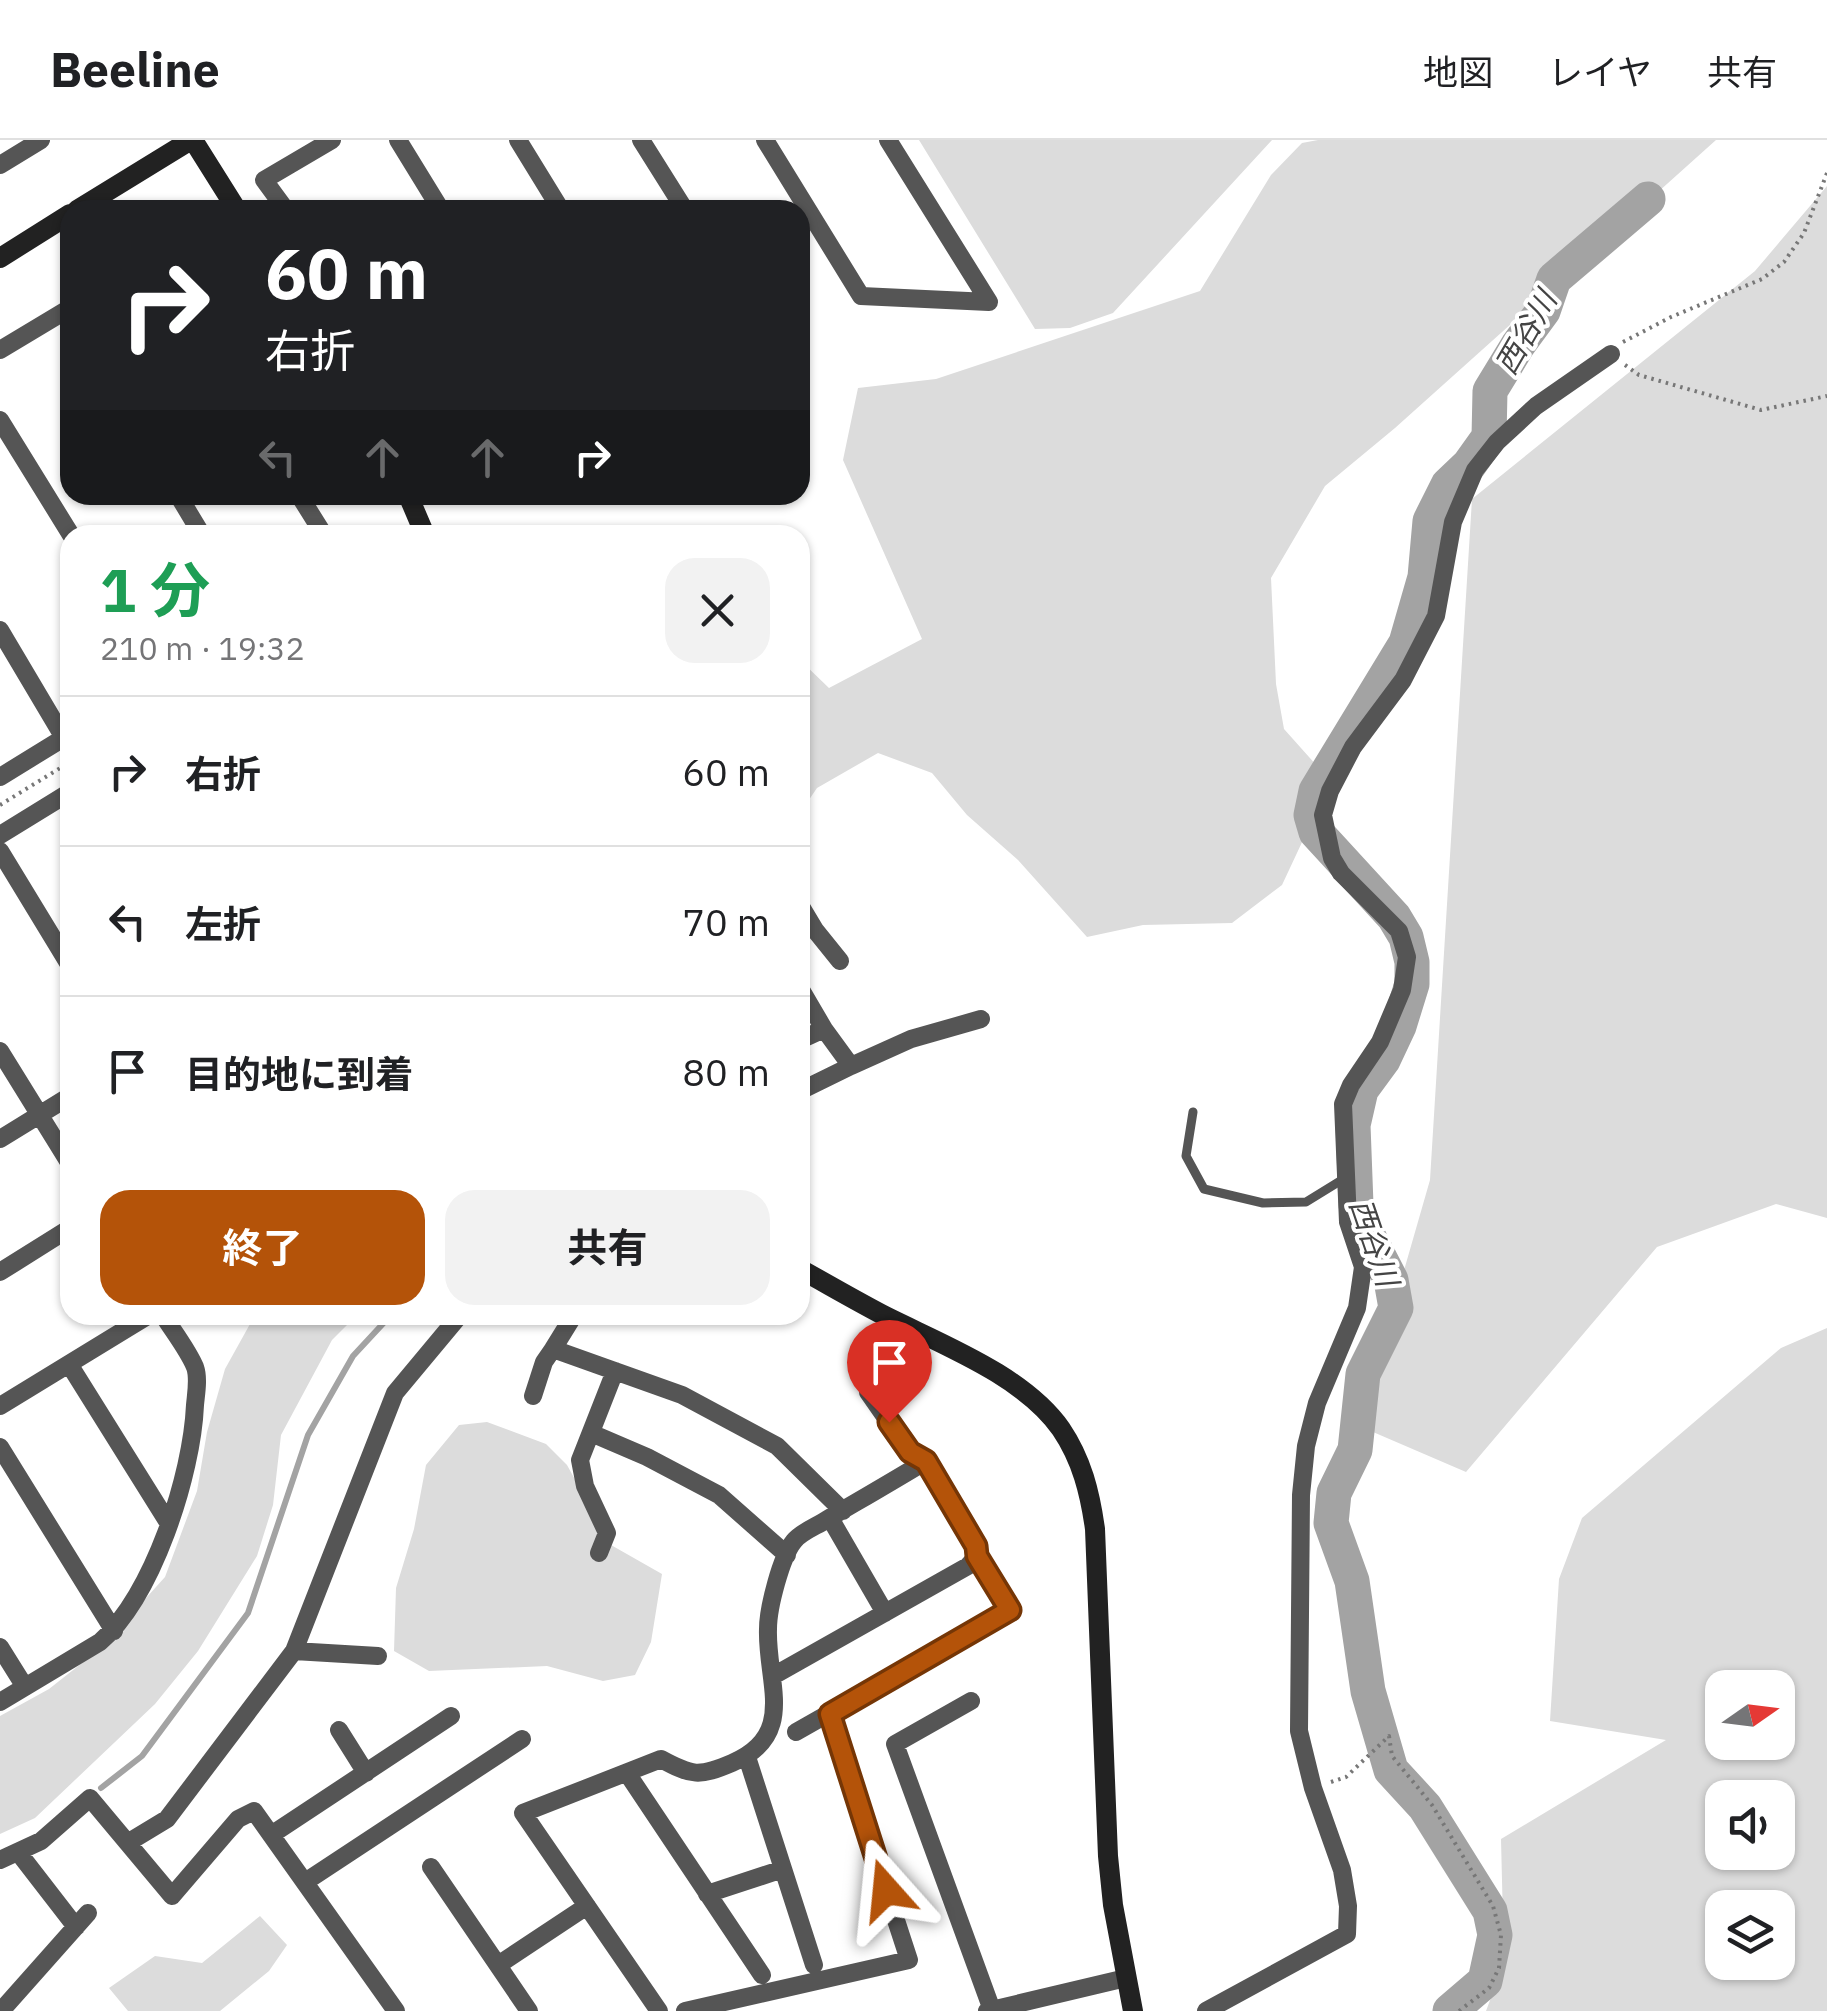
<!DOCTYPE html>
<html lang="ja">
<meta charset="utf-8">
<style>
body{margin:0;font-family:"IBM Plex Sans","Noto Sans JP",sans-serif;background:#f2f2f2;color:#202124;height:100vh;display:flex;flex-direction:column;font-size:38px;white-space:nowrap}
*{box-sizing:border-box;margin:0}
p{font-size:32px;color:#757577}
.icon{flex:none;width:55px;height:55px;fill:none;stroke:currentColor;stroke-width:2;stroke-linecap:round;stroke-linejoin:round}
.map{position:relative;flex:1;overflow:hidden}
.details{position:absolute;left:60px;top:385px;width:750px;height:800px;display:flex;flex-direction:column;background:#fff;border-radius:30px;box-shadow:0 2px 8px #0004}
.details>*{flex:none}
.hud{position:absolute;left:60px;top:60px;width:750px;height:305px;border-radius:30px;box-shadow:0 2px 8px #0004;background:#202124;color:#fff;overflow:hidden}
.needle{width:65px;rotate:76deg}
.fabs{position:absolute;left:1705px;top:1530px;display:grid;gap:20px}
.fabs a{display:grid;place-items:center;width:90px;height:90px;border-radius:20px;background:#fff;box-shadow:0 2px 8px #0004;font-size:50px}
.pin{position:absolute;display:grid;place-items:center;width:85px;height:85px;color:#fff;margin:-102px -42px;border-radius:50% 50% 50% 0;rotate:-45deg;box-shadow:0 0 10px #0007}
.pin .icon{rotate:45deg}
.me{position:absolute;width:110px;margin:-55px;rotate:342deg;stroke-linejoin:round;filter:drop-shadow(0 0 8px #0008)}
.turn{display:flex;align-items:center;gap:35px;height:210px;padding:0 40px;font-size:45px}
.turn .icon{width:130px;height:130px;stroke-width:2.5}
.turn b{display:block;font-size:70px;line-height:85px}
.lanes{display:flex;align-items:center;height:95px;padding:0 40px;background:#0003;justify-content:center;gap:50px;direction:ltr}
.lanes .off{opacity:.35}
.round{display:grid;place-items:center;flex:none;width:105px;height:105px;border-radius:30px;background:#f2f2f2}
.headline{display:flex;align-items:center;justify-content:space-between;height:170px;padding:0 40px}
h1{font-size:60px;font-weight:700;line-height:75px;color:#1e9e55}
.button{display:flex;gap:20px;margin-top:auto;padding:20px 40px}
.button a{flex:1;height:115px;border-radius:30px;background:#b45309;color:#fff;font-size:40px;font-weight:700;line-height:115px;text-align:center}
.button a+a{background:#f2f2f2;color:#202124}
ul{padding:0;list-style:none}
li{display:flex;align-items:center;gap:30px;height:150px;padding:0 40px;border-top:2px solid #e0e0e0}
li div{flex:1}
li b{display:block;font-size:38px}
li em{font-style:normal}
header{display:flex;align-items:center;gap:60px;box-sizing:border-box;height:140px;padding:0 50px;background:#fff;border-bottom:2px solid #e0e0e0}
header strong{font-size:48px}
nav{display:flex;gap:55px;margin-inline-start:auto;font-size:35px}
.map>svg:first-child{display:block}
.green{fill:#dcdcdc;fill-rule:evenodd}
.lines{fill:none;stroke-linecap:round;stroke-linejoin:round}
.stream{stroke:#a3a3a3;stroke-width:6}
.river{stroke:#a3a3a3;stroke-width:35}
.path{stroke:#777;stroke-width:4;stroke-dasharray:2.5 5;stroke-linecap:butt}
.lane{stroke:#555;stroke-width:9}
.street{stroke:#555;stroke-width:18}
.secondary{stroke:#222;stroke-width:20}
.route-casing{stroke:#753606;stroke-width:25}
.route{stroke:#b45309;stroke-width:18}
.labels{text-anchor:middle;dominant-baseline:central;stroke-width:8;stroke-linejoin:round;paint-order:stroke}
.water-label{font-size:30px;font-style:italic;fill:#444;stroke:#fff}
</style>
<header>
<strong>Beeline</strong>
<nav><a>地図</a><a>レイヤ</a><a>共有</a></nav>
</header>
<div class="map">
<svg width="1827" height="1871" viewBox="0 0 1827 1871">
<rect width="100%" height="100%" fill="#fff"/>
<path class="green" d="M919,0H1272L1113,173L1070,188L1035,189Z
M1318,0H1716L1395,288L1325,346L1271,438L1276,544L1284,589L1326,636L1311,683L1282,745L1232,783L1143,785L1087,797L1018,720L967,675L932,633L878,613L817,648L800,673V520L829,548L922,499L843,320L858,248L936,239L1200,151L1271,35L1302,3Z
M1827,46V1078L1776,1064L1657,1107L1466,1332L1373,1292L1365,1266L1430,1040L1472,359L1755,131Z
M255,1175H357L332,1200L281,1295L273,1365L257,1416L198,1511L155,1564L35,1678L0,1694V1576L49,1549L101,1508L165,1437L197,1351L207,1292L225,1229Z
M1827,1188V1871H1486L1504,1823L1501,1699L1666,1600L1550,1581L1559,1439L1582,1378L1781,1208ZM1722,1548H1778V1602H1722ZM1722,1658H1778V1712H1722ZM1722,1768H1778V1822H1722Z
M487,1282L546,1304L567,1325L611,1405L662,1434L651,1502L635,1535L603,1541L547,1526L429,1531L394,1511L396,1448L414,1389L426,1325L459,1285Z
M260,1776L287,1805L269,1831L220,1871H128L109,1848L155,1816L202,1823Z"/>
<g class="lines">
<path class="stream" d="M101,1648L142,1616L248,1473L308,1295L353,1216L391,1175"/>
<path class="river" d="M1450,1871L1485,1841L1495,1795L1490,1771L1425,1667L1391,1630L1368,1551L1352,1441L1331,1383L1334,1353L1355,1310L1363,1234L1396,1168L1391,1140L1360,1080L1356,1065L1353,985L1361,950L1383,920L1399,886L1412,844V822L1406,797L1394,777L1316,692L1311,675L1316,651L1406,503L1425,437L1430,381L1448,345L1469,325L1489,297L1490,251L1518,205L1543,171L1554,139L1648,59"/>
<path class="path" d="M1623,202L1671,177L1762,139L1784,122L1804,93L1827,33
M1625,225L1639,235L1761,270L1827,256
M0,665L70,622
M1331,1642L1346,1637L1389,1596L1392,1616L1432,1665L1493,1766L1501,1795L1499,1828L1489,1848L1459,1871"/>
<path class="lane" d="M1193,972L1186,1016L1204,1049L1263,1063L1306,1062L1345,1038"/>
<path class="street" d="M398,0L441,70
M518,0L561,70
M641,0L685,70
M765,0L861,156L989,162L888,0
M0,25L41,0
M286,70L264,40L332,0
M0,210L70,168
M0,280L71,395
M178,355L202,395
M299,355L324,395
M0,490L64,598
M0,637L70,594
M0,695L70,652
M0,711L70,826
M800,765L815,790L840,821
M800,848L824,889L800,900
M0,911L70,1024
M851,926L911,899L981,879
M800,951L851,926L824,889
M0,999L70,956
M0,1132L70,1088
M574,1175L553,1209L682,1255L777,1306L843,1371
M69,1224L169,1384
M533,1256L544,1222L553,1209
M0,1266L149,1175
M591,1293L647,1317L719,1355L787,1415
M0,1307L114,1491
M830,1378L885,1473
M599,1413L607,1393L585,1346L580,1320L615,1231
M0,1507L25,1547
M294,1511L378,1516
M773,1536L968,1426L977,1416L976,1406L926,1321L909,1311L868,1252
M971,1561L895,1604L992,1870
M0,1562L100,1502C153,1456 192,1335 195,1265C196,1254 199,1238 195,1227C188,1210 173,1191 163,1175
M339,1590L366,1633
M796,1592L1011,1470L977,1416
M747,1617L814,1825
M627,1633L762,1835
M271,1695L451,1576
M129,1702L167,1679L294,1511L395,1253L460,1175
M18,1712L76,1787
M0,1720L41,1701L90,1658L172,1756L238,1679L254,1671L396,1871
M431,1727L529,1871
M305,1742L522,1599
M707,1754L783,1729
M498,1825L587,1766
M1,1871L88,1773
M659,1871L523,1673L661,1619C692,1636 699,1637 732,1623C798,1595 766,1542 768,1489C768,1468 781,1417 794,1401C801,1392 817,1386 826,1380C860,1360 893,1341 926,1321
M685,1871L909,1820L829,1575
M987,1871L1126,1838
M1206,1871L1347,1794L1348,1766L1342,1730L1313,1648L1299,1591L1301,1355L1306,1306L1317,1263L1357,1168L1363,1127L1348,1082L1343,964L1351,945L1380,902L1402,850L1407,817L1399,791L1341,733L1332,718L1323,675L1330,651L1353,607L1403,540L1436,476L1453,382L1475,330L1497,302L1536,266L1611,214"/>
<path class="secondary" d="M193,0L237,70
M77,70L191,0
M0,118L70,74
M408,355L425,395
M800,1129C829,1145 858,1162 887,1177C943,1205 1024,1236 1061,1289C1082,1320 1090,1353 1095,1389L1108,1716L1113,1765L1133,1871"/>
</g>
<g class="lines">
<defs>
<path id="route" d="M886,1750L830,1574L1010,1470L977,1416L976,1406L926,1321L910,1312L889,1282"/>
</defs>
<use href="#route" class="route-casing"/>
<use href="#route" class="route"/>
</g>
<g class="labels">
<g class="water-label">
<text transform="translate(1525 192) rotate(-60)">西谷川</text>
<text transform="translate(1375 1102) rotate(71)">西谷川</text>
</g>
</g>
</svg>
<div class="fabs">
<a><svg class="needle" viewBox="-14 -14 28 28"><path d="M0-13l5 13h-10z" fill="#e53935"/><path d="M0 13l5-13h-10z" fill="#757577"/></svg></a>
<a><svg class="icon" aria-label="sound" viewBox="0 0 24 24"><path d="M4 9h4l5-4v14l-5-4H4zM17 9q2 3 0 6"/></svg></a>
<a><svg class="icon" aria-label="layers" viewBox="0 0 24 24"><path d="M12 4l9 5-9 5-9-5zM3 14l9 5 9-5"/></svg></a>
</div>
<div class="pin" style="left:889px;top:1282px;background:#d93025"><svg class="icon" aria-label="arrive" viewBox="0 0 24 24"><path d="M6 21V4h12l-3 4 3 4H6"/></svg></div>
<svg class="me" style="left:886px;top:1750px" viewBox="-20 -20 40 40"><path d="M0-17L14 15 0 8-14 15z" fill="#b45309" stroke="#fff" stroke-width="4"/></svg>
<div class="hud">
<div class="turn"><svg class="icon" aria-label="right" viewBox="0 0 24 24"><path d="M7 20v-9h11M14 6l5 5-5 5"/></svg><div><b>60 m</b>右折</div></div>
<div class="lanes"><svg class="icon off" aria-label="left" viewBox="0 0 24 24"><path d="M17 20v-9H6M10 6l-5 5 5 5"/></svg><svg class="icon off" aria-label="ahead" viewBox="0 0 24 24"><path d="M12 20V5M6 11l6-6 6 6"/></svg><svg class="icon off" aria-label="ahead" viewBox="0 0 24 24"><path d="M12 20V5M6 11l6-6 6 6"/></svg><svg class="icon" aria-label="right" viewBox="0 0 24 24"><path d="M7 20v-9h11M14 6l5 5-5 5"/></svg></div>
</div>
<section class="details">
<div class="headline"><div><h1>1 分</h1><p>210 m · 19:32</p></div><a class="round"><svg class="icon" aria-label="close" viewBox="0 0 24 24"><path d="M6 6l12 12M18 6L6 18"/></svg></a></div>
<ul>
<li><svg class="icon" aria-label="right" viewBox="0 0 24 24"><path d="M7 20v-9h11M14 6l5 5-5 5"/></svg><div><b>右折</b></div><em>60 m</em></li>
<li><svg class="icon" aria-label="left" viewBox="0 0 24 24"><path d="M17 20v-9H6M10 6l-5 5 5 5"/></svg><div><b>左折</b></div><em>70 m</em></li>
<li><svg class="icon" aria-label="arrive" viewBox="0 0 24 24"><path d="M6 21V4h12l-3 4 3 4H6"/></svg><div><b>目的地に到着</b></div><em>80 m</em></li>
</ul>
<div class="button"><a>終了</a><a>共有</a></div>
</section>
</div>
